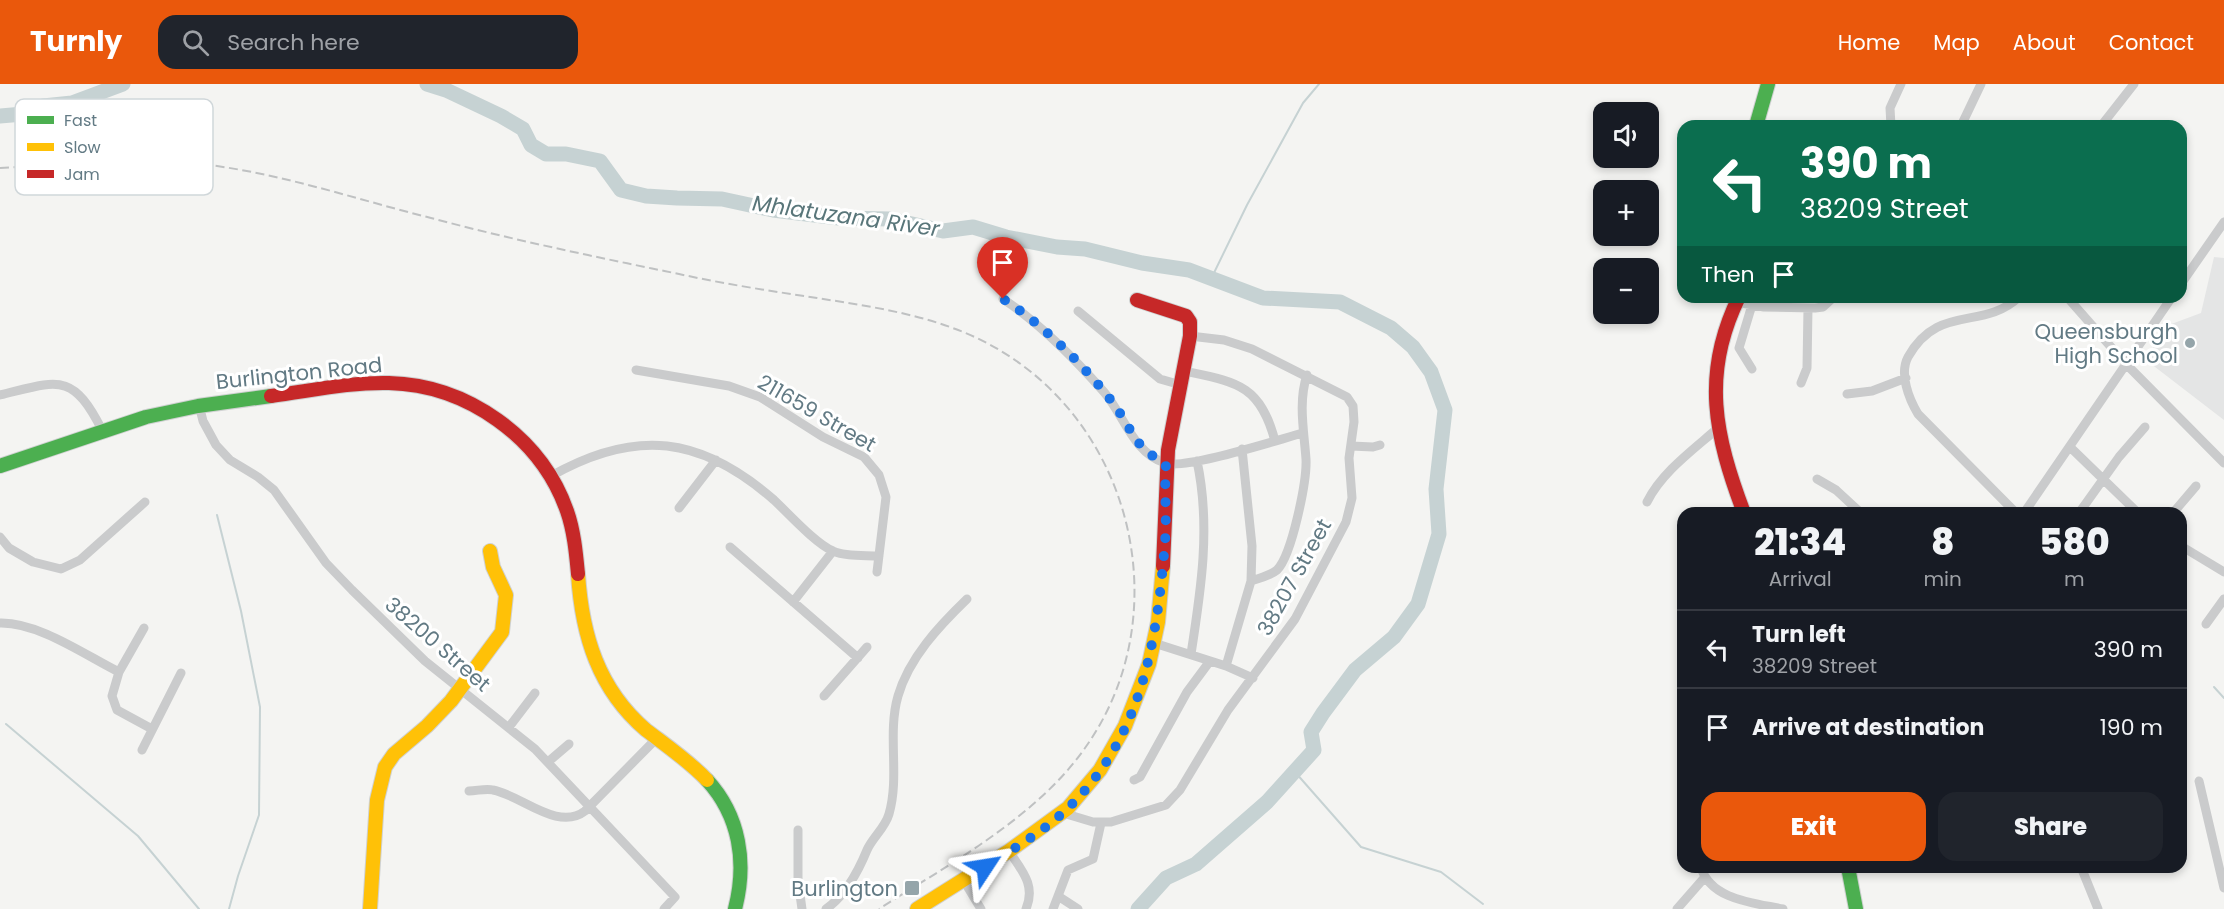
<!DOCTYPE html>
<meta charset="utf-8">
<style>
body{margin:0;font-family:Poppins,sans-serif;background:#20242c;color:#f1f3f6;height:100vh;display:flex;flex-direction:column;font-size:22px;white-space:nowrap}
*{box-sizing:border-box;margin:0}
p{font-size:20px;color:#9ea1a6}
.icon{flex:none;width:33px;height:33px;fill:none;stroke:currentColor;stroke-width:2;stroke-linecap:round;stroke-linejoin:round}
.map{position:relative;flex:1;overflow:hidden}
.panel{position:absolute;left:1677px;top:423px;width:510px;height:366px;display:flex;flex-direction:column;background:#171b24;border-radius:18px;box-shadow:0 3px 9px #0003}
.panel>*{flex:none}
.guide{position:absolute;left:1677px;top:36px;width:510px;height:183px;border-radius:18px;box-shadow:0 3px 9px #0003;background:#0b6e4f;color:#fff;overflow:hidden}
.fabs{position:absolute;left:1593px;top:18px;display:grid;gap:12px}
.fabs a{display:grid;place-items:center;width:66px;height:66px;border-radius:12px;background:#171b24;box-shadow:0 3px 9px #0003;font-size:30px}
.pin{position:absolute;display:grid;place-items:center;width:51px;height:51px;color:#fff;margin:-62px -26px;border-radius:50% 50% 50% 0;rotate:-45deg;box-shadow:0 0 6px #0007}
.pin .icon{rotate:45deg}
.me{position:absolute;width:66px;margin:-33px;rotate:57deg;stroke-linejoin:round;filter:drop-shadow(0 0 4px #0008)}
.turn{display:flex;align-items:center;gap:21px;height:126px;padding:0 24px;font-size:27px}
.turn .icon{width:78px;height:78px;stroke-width:2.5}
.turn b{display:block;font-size:42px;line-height:51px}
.then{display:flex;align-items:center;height:57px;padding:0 24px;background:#0003;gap:12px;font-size:22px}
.eta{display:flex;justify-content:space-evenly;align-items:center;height:102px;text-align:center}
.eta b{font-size:36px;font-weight:800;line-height:42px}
.cta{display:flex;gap:12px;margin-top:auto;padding:12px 24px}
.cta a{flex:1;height:69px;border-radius:18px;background:#ea580c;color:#fff;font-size:24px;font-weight:800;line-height:69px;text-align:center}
.cta a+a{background:#20242c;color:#f1f3f6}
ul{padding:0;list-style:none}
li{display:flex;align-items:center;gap:18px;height:78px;padding:0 24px;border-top:2px solid #363941}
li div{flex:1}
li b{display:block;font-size:22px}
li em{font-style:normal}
header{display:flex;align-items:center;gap:36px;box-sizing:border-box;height:84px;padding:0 30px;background:#ea580c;color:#fff}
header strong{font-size:28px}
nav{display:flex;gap:33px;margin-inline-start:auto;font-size:21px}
.search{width:420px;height:54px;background:#20242c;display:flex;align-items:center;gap:15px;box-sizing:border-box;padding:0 21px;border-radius:18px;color:#9ea1a6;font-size:22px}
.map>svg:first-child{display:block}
.built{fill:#e4e5e5}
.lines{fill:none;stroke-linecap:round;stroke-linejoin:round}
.stream{stroke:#c6d2d3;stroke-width:2}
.river{stroke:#c6d2d3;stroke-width:15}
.fast-casing{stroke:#cfd1d1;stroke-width:16}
.slow-casing{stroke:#cfd1d1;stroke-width:16}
.jam-casing{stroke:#cfd1d1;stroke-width:16}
.street{stroke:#cacbcc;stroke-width:9}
.fast{stroke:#4caf50;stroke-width:14}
.slow{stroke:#ffc107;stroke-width:14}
.jam{stroke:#c62828;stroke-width:14}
.rail{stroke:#bfc1c2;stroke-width:2;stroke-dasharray:9 4.5;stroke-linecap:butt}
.route{stroke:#1a73e8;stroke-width:10;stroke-dasharray:0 18}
.poi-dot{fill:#95a5aa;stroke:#fff;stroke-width:2}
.labels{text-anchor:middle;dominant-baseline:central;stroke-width:6;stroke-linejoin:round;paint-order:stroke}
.poi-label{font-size:21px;fill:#627a84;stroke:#fff;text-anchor:end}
.street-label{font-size:21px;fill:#627a84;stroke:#fff}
.water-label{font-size:22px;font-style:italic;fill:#59767a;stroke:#fff}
.key{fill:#fff;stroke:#d0d7da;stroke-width:1.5}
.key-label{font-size:16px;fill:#627a84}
</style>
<header>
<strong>Turnly</strong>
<div class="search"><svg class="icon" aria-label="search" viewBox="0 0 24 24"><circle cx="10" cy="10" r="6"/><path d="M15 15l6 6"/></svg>Search here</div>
<nav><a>Home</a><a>Map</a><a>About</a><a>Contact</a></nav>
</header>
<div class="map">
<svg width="2224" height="825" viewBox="0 0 2224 825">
<rect width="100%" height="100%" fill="#f4f4f2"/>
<path class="built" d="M2214,173L2224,174V336L2146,276L2166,242L2201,229Z"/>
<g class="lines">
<path class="stream" d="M1211,195L1247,121L1303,19L1319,0
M217,431L241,527L260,623L259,731L238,792L229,825
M2214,603L2224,614
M6,640L138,752L199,825
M1295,688L1361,763L1441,788L1483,820"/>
<path class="river" d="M427,0L446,6L501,32L523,45L531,61L546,70H566L600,77L621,106L646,112L677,114L722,115L773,126L839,134L890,135L943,147L973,143L1006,153L1057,163L1085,165L1142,179L1189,186L1263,214L1340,218L1391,244L1413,263L1431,288L1445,326L1436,405L1439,450L1418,520L1394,553L1355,586L1323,629L1311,648L1314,666L1267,718L1196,780L1166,794L1138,825
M0,32L23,30L43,22L72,19L123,0"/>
<defs>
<path id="fast" d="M1756,42L1768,0
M0,382L146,333L198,322L271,312
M707,696C740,732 747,779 735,825
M1848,783L1856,825"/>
<path id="slow" d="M578,490C582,551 598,605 646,646C667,662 689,677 707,696
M370,825L377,716L385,683L394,670L427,642L451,617L502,548L506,511L493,483L490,467
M917,825L1009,767L1068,724L1100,686L1125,642L1149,580L1158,538L1163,482"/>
<path id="jam" d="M1739,213C1701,290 1715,352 1744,429
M1137,216L1186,232L1190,238V252L1168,366L1163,482
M271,312C310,307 349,298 389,299C467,301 541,353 567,427C574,447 576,469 578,490"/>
</defs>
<use href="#fast" class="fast-casing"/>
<use href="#slow" class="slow-casing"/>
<use href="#jam" class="jam-casing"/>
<path class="street" d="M1891,42L1890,24L1901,0
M1961,42L1981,0
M2101,42L2134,0
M2181,200L2224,138
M2067,213L2126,280L2224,379
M1003,215C1041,240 1074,274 1104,308C1124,331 1133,369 1165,379C1185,386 1277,356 1303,349
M1736,218L1764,223L1815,224L1823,223L1834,213
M1752,221L1739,264L1752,285
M1078,227L1160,295L1181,301
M636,286L729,302L760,313L823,353L864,373L879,391L886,413L877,488
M1184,287C1236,298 1260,300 1275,357
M1801,299L1807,284L1808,224
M1847,310L1872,307L1906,294
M0,311C58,297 72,287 102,346
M199,321L203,337L216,361L230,376L258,393L274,406L326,479L352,506L425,577L535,665L675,813L664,825
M1351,362L1373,363L1380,361
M2070,363L2138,429
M551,392C636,344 701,352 774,416C789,430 816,460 833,467C846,473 865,471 879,472
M1817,395L1836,406L1861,429
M1647,418C1662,388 1693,366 1718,344
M679,424L716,376
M2016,429L1918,330C1909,315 1899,290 1908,273C1938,219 1983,247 2019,213
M2024,429L2172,213
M2079,429L2119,373L2145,343
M2173,429L2196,402
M0,453L9,464L33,478L61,485L80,476L145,418
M2181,462L2224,488
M730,463L858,574
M1251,497C1259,494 1270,492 1277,486C1292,471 1307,397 1306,375C1304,347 1298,318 1307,291
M793,518L833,467
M0,539C38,538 85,571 119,588
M2206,540L2224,515
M144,544L119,588L112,612L117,626L152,645
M1154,559L1226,582L1253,594
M1191,570C1201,506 1211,442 1197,377
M1226,582L1251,497L1252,462L1242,365
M824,612L867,563
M509,643L535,609
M142,666L181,589
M548,678L569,660
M1134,696L1140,693L1187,608L1210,577
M2199,697L2224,804
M469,707C477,707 486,704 493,706C521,711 558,748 585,727L657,654
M1063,729L1093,738H1111L1166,721L1180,706L1228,626L1295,535L1346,438L1352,414L1349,374L1354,338L1353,322L1347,313L1252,265L1224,256L1190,252
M798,746V796L802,825
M1009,767C1022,787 1036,801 1026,825
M1701,783C1710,816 1755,819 1783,825
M2081,783L2098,825
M964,797L981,825
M1058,812L1078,825
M826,825C846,811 858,788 867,766C873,753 885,744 889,730C900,692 887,650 898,612C909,574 939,542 967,515
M1053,825L1068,786L1093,775L1101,739
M1677,825L1705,793"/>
<use href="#fast" class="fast"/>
<use href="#slow" class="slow"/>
<use href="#jam" class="jam"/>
<path class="rail" d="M0,84C67,80 134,73 201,80C280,89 355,115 431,134C513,156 596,173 679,190C724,200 771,207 817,214C880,224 945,233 1001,267C1136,348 1177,535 1085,664C1036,734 949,780 879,825"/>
</g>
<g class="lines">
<path class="route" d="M985,783C1013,765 1043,748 1067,725C1143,653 1157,556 1165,458C1167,432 1164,406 1166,380C1132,362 1134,347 1113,319C1086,283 1041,239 1003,215"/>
</g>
<g class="poi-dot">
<circle cx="2190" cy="259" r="6"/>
<rect x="904" y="796" width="16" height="16" rx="3"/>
</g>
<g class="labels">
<g class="poi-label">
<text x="2178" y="247">Queensburgh<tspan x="2178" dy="24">High School</tspan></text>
<text x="898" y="804">Burlington</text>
</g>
<g class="street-label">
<text transform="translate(299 289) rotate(-6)">Burlington Road</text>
<text transform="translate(817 329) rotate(30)">211659 Street</text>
<text transform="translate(1294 493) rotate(-61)">38207 Street</text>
<text transform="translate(438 560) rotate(41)">38200 Street</text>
</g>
<g class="water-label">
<text transform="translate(846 132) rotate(8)">Mhlatuzana River</text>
</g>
</g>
<rect x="15" y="15" width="198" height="96" rx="9" class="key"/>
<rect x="27" y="32" width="27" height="8" fill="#4caf50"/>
<rect x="27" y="59" width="27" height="8" fill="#ffc107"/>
<rect x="27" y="86" width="27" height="8" fill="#c62828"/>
<g class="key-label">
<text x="64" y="42">Fast</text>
<text x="64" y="69">Slow</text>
<text x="64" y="96">Jam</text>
</g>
</svg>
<div class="fabs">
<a><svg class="icon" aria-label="sound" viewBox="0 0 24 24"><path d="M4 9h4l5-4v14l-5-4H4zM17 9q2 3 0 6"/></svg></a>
<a>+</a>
<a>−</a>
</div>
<div class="pin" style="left:1003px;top:215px;background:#d93025"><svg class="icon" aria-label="arrive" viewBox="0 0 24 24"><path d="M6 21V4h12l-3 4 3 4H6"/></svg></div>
<svg class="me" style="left:985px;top:783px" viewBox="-20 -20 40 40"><path d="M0-17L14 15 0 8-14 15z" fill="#1a73e8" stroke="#fff" stroke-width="4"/></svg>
<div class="guide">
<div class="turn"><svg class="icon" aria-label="left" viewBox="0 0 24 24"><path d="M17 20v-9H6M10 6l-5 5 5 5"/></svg><div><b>390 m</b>38209 Street</div></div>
<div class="then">Then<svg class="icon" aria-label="arrive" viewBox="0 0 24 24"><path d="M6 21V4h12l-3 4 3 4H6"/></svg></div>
</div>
<section class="panel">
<div class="eta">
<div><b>21:34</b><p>Arrival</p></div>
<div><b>8</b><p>min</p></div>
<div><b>580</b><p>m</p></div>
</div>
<ul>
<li><svg class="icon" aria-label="left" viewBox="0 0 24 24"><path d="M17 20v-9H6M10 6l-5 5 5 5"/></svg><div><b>Turn left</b><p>38209 Street</p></div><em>390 m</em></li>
<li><svg class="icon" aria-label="arrive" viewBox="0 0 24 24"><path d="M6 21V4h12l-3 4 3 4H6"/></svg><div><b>Arrive at destination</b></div><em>190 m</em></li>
</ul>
<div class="cta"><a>Exit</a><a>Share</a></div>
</section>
</div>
